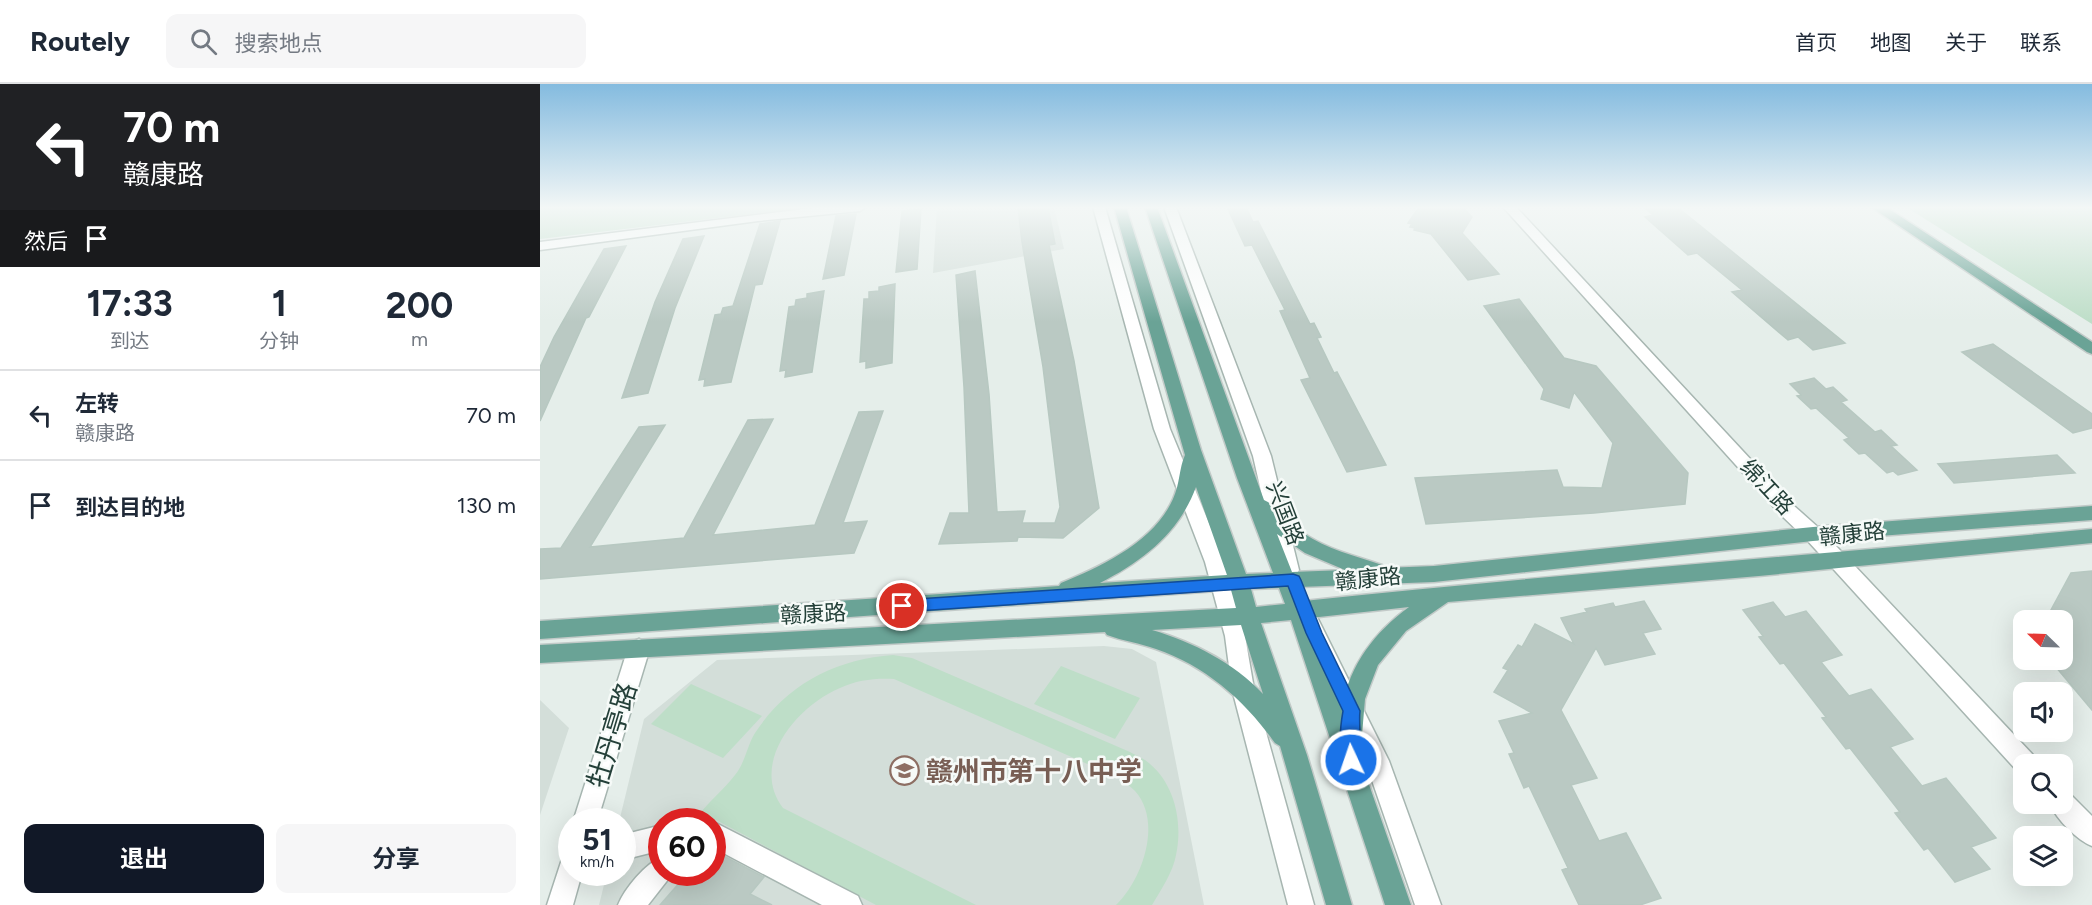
<!DOCTYPE html>
<html lang="zh">
<meta charset="utf-8">
<style>
body{margin:0;font-family:Figtree,"Noto Sans SC",sans-serif;background:#f6f6f7;color:#1f2937;height:100vh;display:flex;flex-direction:column;font-size:22px;white-space:nowrap}
*{box-sizing:border-box;margin:0}
p{font-size:20px;color:#747a83}
.icon{flex:none;width:33px;height:33px;fill:none;stroke:currentColor;stroke-width:2;stroke-linecap:round;stroke-linejoin:round}
.map{position:relative;flex:1;overflow:hidden}
.panel{display:flex;flex-direction:column;background:#fff;width:540px}
.panel>*{flex:none}
.top-card{background:#202124;color:#fff;overflow:hidden}
.needle{width:39px;rotate:293deg}
.buttons{position:absolute;left:1473px;top:526px;display:grid;gap:12px}
.buttons a{display:grid;place-items:center;width:60px;height:60px;border-radius:12px;background:#fff;box-shadow:0 6px 24px #0002;font-size:30px}
.speed{position:absolute;left:18px;top:724px;display:flex;gap:12px;font-size:30px;font-weight:700;text-align:center}
.speed>*{display:grid;place-content:center;width:78px;height:78px;border-radius:50%;background:#fff;box-shadow:0 6px 24px #0002;line-height:1}
.speed small{font-size:15px;font-weight:400}
.speed .limit{border:9px solid #d22;background:#fff;color:#111}
.pin{position:absolute;display:grid;place-items:center;width:51px;height:51px;color:#fff;margin:-26px;border:3px solid #fff;border-radius:50%;box-shadow:0 2px 6px #0007}
.me{position:absolute;width:66px;margin:-33px;rotate:357deg;stroke-linejoin:round;filter:drop-shadow(0 0 4px #0008)}
.turn{display:flex;align-items:center;gap:21px;height:126px;padding:0 24px;font-size:27px}
.turn .icon{width:78px;height:78px;stroke-width:2.5}
.turn b{display:block;font-size:42px;line-height:51px}
.then{display:flex;align-items:center;height:57px;padding:0 24px;background:#0003;gap:12px;font-size:22px}
.eta{display:flex;justify-content:space-evenly;align-items:center;height:102px;text-align:center}
.eta b{font-size:36px;font-weight:700;line-height:42px}
.button{display:flex;gap:12px;margin-top:auto;padding:12px 24px}
.button a{flex:1;height:69px;border-radius:12px;background:#111827;color:#fff;font-size:24px;font-weight:700;line-height:69px;text-align:center}
.button a+a{background:#f6f6f7;color:#1f2937}
ul{padding:0;list-style:none}
li{display:flex;align-items:center;gap:18px;height:90px;padding:0 24px;border-top:2px solid #e0e1e3}
li div{flex:1}
li b{display:block;font-size:22px}
li em{font-style:normal}
header{display:flex;align-items:center;gap:36px;box-sizing:border-box;height:84px;padding:0 30px;background:#fff;border-bottom:2px solid #e0e1e3}
header strong{font-size:28px}
nav{display:flex;gap:33px;margin-inline-start:auto;font-size:21px}
.search{width:420px;height:54px;background:#f6f6f7;display:flex;align-items:center;gap:15px;box-sizing:border-box;padding:0 21px;border-radius:12px;color:#747a83;font-size:22px}
main{display:flex;flex:1;min-height:0}
.map>svg:first-child{display:block}
.built{fill:#d3ded9;fill-rule:evenodd}
.green{fill:#bedec8}
.building{fill:#bac9c3;stroke:#b7c8c1;stroke-width:1.5}
.lines{fill:none;stroke-linecap:round;stroke-linejoin:round}
.minor-casing{stroke:#a7b6b1;stroke-width:3}
.major-casing{stroke:#c2cac8;stroke-width:3}
.minor{fill:#fff;fill-rule:evenodd}
.major{fill:#6aa396;fill-rule:evenodd}
.route{fill:#1a73e8;stroke:#114b97;stroke-width:1.5}
.labels{text-anchor:middle;dominant-baseline:central;stroke-width:5;stroke-linejoin:round;paint-order:stroke}
.street-label{font-size:22px;fill:#244039;stroke:#f6faf8}
.near-street-label{font-size:27px;fill:#244039;stroke:#f6faf8}
.near-education-label{font-size:27px;font-weight:bold;fill:#785e54;stroke:#f6faf8;text-anchor:start}
</style>
<header>
<strong>Routely</strong>
<div class="search"><svg class="icon" aria-label="search" viewBox="0 0 24 24"><circle cx="10" cy="10" r="6"/><path d="M15 15l6 6"/></svg>搜索地点</div>
<nav><a>首页</a><a>地图</a><a>关于</a><a>联系</a></nav>
</header>
<main>
<section class="panel">
<div class="top-card">
<div class="turn"><svg class="icon" aria-label="left" viewBox="0 0 24 24"><path d="M17 20v-9H6M10 6l-5 5 5 5"/></svg><div><b>70 m</b>赣康路</div></div>
<div class="then">然后<svg class="icon" aria-label="arrive" viewBox="0 0 24 24"><path d="M6 21V4h12l-3 4 3 4H6"/></svg></div>
</div>
<div class="eta">
<div><b>17:33</b><p>到达</p></div>
<div><b>1</b><p>分钟</p></div>
<div><b>200</b><p>m</p></div>
</div>
<ul>
<li><svg class="icon" aria-label="left" viewBox="0 0 24 24"><path d="M17 20v-9H6M10 6l-5 5 5 5"/></svg><div><b>左转</b><p>赣康路</p></div><em>70 m</em></li>
<li><svg class="icon" aria-label="arrive" viewBox="0 0 24 24"><path d="M6 21V4h12l-3 4 3 4H6"/></svg><div><b>到达目的地</b></div><em>130 m</em></li>
</ul>
<div class="button"><a>退出</a><a>分享</a></div>
</section>
<div class="map">
<svg width="1552" height="821" viewBox="0 0 1552 821">
<rect width="100%" height="100%" fill="#e5eeea"/>
<path class="built" d="M397,123H514L524,165L393,189Z
M564,562L592,565L616,578L664,821H59L67,789H82V738H79L104,635L177,576ZM122,738H172V789H122Z
M0,616L29,644L0,731Z"/>
<path class="green" d="M0,123H271L0,155Z
M1366,123H1552V240Z
M353,571L372,574L590,668C597,672 605,675 610,680C635,701 643,739 636,771C633,788 621,806 612,821H576C602,796 623,738 595,707C590,702 583,697 577,693L354,595C335,594 317,596 300,604C257,622 209,679 243,724L436,821H336L161,728C172,715 185,704 195,691C205,679 207,662 215,649C247,600 296,575 353,571Z
M521,582L600,614L575,655L494,620Z
M151,600L222,632L183,674L111,640Z"/>
<path class="building" d="M478,123H508L515,160L509,161L534,277L559,424L523,454L478,453L477,457L399,460L410,429H429L424,303L416,191L435,187L449,310L457,428L485,427L482,439H515L520,423L503,283L482,158Z
M687,123H706L713,138L718,137L770,240L774,239L781,253L777,254L794,289L797,288L846,381L807,388L761,296L770,294L740,227L745,226L712,161L705,162Z
M879,123H923L932,133L922,149L959,190L928,196L891,150L874,146L875,144L870,143L872,140L868,139Z
M1104,123H1137L1305,259L1273,266L1258,253L1248,256L1192,208L1202,206L1157,169L1148,171L1105,133L1113,131Z
M381,125L377,185L356,188L362,127Z
M316,130L304,191L283,195L296,132Z
M240,137L222,200L215,201L191,298L164,302L165,295L159,296L175,231L181,230L183,224L193,222L220,140Z
M164,152L135,224L108,309L82,314L115,218L143,155Z
M86,162L49,233L46,234L0,337V283L14,253L64,165Z
M355,200L352,279L326,284V277L320,278L324,215H329V208L339,207V203Z
M284,207L272,288L245,293L246,286L240,287L249,223L255,222L256,216L267,214V210Z
M979,215L1024,274L1056,282L1148,389L1145,420L1054,429L886,440L875,394L1017,386L1023,403L1062,404L1073,359L1034,308L1029,324L1001,315L1004,305L944,222Z
M1453,260L1552,330V344L1533,349L1422,268Z
M1274,294L1286,305L1293,303L1307,316L1301,318L1335,348L1341,346L1357,361L1351,362L1377,386L1358,391L1353,387L1347,389L1325,369L1319,370L1304,356L1309,354L1276,324L1271,325L1257,312L1261,311L1250,300Z
M343,327L303,439L327,437L314,469L0,495V465L21,464L99,343L125,341L50,463L144,454L208,336L233,335L173,451L275,441L319,328Z
M1517,371L1535,389L1414,399L1398,380Z
M1552,487V626L1510,576H1522V537H1505L1531,489Z
M1104,517L1121,545L1103,549L1115,570L1065,581L1056,564L1021,626L1057,694L1031,701L1059,757L1086,749L1121,814L1100,821H1039L1022,786L1028,784L989,702L984,704L969,670L974,669L959,637L992,629L954,608L968,586L963,584L978,561L982,563L995,540L1034,560L1021,534L1047,528L1045,525L1073,519L1075,523Z
M1233,518L1245,533L1266,527L1302,571L1281,578L1309,612L1331,605L1373,655L1350,663L1382,702L1406,694L1456,754L1431,763L1450,785L1415,798L1388,764L1384,766L1355,729L1360,728L1310,664L1306,665L1282,634L1286,633L1244,579L1240,580L1219,553L1223,552L1203,526Z
M172,766L224,793L210,810L232,821H120L148,789H172Z"/>
<g class="lines">
<defs>
<path id="minor" d="M281,123H326L320,127L218,137L0,166V158Z
M553,123H565L630,345L685,478L705,552L714,605L774,821H748L692,605L685,552L665,478L614,345Z
M624,123H636L731,372L759,486L756,491L749,494L742,491L739,486L713,372Z
M963,123H976L1253,421L1280,445L1495,673L1499,681H1484V691L1479,689L1266,455L1241,431Z
M770,530L777,533L849,677L901,821H875L826,679L760,539L763,533Z
M99,555L106,558L110,564L57,738H33L88,564L92,558Z
M1522,707L1531,711L1552,732V762C1537,756 1517,736 1510,720H1522Z
M172,737L318,812L322,821H282L172,763V738H169Z
M122,741V766L82,776V751Z
M32,769V789H42L33,821H7L23,772Z
M122,773V789H133L108,821H78C85,804 105,780 122,773Z"/>
<path id="major" d="M574,123H586L661,366L706,490L733,489L697,394L605,123H617L724,416C736,421 751,441 763,449C788,466 814,471 842,481L844,484L894,482L1273,443L1552,422V436L1273,457L894,498L759,503L764,517C1026,489 1290,470 1552,445V459L1219,492L908,518L866,547L838,581L825,615L821,663L818,669L871,821H845L751,536L721,539L767,671L812,821H786L740,662L735,659C705,617 666,582 616,565C600,559 583,557 567,551L565,548L0,579V561L696,524L691,506L0,555V537L519,502L521,499C562,482 614,458 633,415C640,400 639,384 645,371ZM656,403L687,491L560,499C603,477 639,449 656,403ZM737,450L765,469L805,486L752,488ZM739,504L745,520L716,523L711,505ZM869,523C835,548 810,580 802,623L770,534ZM701,541L723,610C694,579 653,558 612,546Z
M1331,123H1346L1552,258V270L1547,268Z"/>
</defs>
<use href="#minor" class="minor-casing"/>
<use href="#major" class="major-casing"/>
<use href="#minor" class="minor"/>
<use href="#major" class="major"/>
</g>
<linearGradient id="sky" x2="0" y2="1"><stop stop-color="#84bbdf"/><stop offset="0.52" stop-color="#f3f7f6"/><stop offset="1" stop-color="#f3f7f6" stop-opacity="0"/></linearGradient>
<rect width="1552" height="238" fill="url(#sky)"/>
<path class="route" d="M753,490L759,492L761,496L782,549L820,627C818,644 824,667 817,682L811,685L805,682C798,667 800,644 803,627L766,549L748,502L362,528L356,527L354,522L356,518L362,516Z"/>
<defs>
<symbol id="school-ring" viewBox="-11 -11 22 22"><circle r="9.5" fill="#f6faf8" stroke="#8d6e63" stroke-width="1.5"/><path d="M0-5L7-2L0 1L-7-2ZM-4 1L0 2.5L4 1V4Q0 6-4 4Z" fill="#8d6e63"/></symbol>
</defs>
<g fill-rule="evenodd">
<use href="#school-ring" x="348" y="670" width="33" height="33"/>
</g>
<g class="labels">
<g class="street-label">
<text transform="translate(1227 403) rotate(47)">绵江路</text>
<text transform="translate(745 429) rotate(69)">兴国路</text>
<text transform="translate(1312 450) rotate(-6)">赣康路</text>
<text transform="translate(828 495) rotate(-6)">赣康路</text>
<text transform="translate(273 530) rotate(-3)">赣康路</text>
</g>
<g class="near-street-label">
<text transform="translate(72 651) rotate(-73)">牡丹亭路</text>
</g>
<g class="near-education-label">
<text x="386" y="687">赣州市第十八中学</text>
</g>
</g>
</svg>
<div class="buttons">
<a><svg class="needle" viewBox="-14 -14 28 28"><path d="M0-13l5 13h-10z" fill="#e53935"/><path d="M0 13l5-13h-10z" fill="#747a83"/></svg></a>
<a><svg class="icon" aria-label="sound" viewBox="0 0 24 24"><path d="M4 9h4l5-4v14l-5-4H4zM17 9q2 3 0 6"/></svg></a>
<a><svg class="icon" aria-label="search" viewBox="0 0 24 24"><circle cx="10" cy="10" r="6"/><path d="M15 15l6 6"/></svg></a>
<a><svg class="icon" aria-label="layers" viewBox="0 0 24 24"><path d="M12 4l9 5-9 5-9-5zM3 14l9 5 9-5"/></svg></a>
</div>
<div class="speed"><div>51<small>km/h</small></div><div class="limit">60</div></div>
<div class="pin" style="left:362px;top:522px;background:#d93025"><svg class="icon" aria-label="arrive" viewBox="0 0 24 24"><path d="M6 21V4h12l-3 4 3 4H6"/></svg></div>
<svg class="me" style="left:811px;top:676px" viewBox="-20 -20 40 40"><circle r="17" fill="#1a73e8" stroke="#fff" stroke-width="3"/><path d="M0-11L8 9 0 5-8 9z" fill="#fff"/></svg>
</div>
</main>
